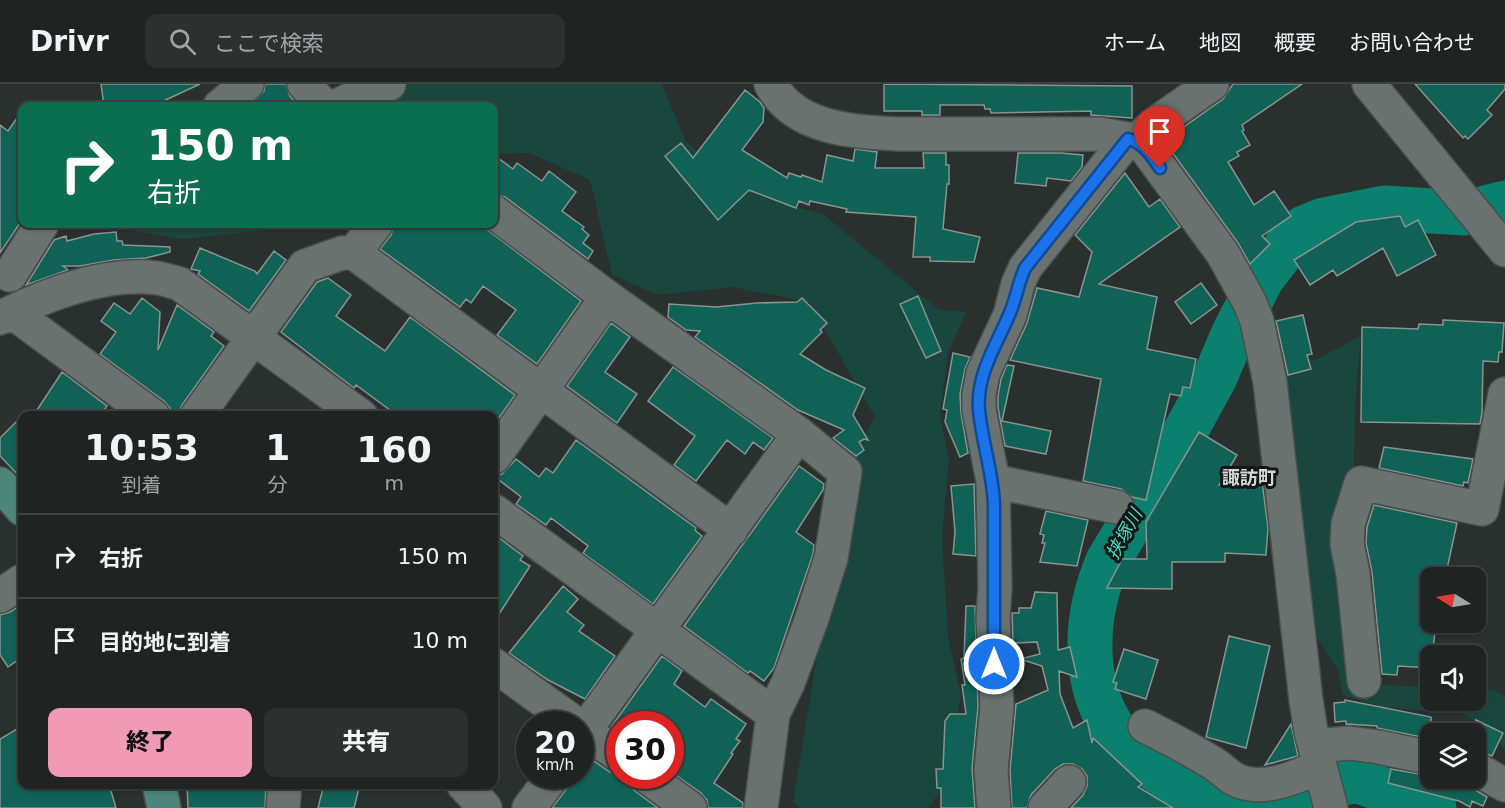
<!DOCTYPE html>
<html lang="ja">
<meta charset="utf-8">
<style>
body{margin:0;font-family:"DejaVu Sans","Noto Sans JP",sans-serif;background:#2c302f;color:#f1f3f6;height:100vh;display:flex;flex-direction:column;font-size:22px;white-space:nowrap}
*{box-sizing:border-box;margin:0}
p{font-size:20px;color:#a1a4a5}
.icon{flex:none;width:33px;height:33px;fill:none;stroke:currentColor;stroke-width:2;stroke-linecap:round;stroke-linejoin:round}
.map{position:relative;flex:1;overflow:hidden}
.side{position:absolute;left:18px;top:327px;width:480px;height:378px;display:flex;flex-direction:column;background:#1f2422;border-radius:12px;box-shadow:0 2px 4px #0004,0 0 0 2px #3c4140}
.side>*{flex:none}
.guide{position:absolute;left:18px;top:18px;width:480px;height:126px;border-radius:12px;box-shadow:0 2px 4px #0004,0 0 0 2px #3c4140;background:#0b6e4f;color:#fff;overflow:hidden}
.needle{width:39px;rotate:281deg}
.tools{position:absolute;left:1420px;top:483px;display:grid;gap:12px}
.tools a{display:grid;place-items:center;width:66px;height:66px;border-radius:12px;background:#1f2422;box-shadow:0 2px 4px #0004,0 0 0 2px #3c4140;font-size:30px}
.speed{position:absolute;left:516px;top:627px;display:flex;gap:12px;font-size:30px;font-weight:700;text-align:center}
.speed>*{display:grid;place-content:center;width:78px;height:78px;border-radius:50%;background:#1f2422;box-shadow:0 2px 4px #0004,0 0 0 2px #3c4140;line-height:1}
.speed small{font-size:15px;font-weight:400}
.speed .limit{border:9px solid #d22;background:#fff;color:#111}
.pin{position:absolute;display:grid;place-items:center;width:51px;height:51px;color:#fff;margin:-62px -26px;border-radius:50% 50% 50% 0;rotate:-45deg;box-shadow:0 0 6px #0007}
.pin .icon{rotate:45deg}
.me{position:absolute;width:66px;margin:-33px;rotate:0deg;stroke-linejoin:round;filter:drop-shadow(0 0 4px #0008)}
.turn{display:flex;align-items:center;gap:21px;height:126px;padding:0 30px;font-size:27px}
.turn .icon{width:78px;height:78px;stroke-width:2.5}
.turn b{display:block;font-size:42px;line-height:51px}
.eta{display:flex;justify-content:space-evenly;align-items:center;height:102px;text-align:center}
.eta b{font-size:36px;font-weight:800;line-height:42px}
.button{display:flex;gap:12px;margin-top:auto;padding:12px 30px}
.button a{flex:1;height:69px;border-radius:12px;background:#f09ab6;color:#111;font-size:24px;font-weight:800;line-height:69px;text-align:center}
.button a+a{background:#2c302f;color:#f1f3f6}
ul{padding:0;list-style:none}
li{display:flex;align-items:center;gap:18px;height:84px;padding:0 30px;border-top:2px solid #3c4140}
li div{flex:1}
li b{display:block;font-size:22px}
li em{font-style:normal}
header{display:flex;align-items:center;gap:36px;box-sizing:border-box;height:84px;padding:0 30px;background:#1f2422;border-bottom:2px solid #3c4140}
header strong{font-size:28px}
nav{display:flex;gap:33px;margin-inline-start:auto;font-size:21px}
.search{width:420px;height:54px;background:#2c302f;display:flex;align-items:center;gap:15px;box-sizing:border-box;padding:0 21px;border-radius:12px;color:#a1a4a5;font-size:22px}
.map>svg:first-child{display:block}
.green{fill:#19473e}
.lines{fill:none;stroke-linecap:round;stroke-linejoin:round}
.river{stroke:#0b806f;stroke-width:45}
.building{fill:#0f6255;stroke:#8b9391;stroke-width:1.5}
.minor-casing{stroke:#484e4c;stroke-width:36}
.major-casing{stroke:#484e4c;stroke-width:36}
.minor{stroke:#6a7270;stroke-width:33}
.major{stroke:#4c857a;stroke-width:33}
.route-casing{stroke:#114b97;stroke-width:15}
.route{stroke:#1a73e8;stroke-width:10}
.labels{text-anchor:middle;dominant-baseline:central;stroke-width:6;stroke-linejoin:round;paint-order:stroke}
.neighbourhood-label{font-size:18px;font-weight:bold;fill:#d4d9d7;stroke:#141716}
.water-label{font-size:18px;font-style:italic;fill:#4edcc2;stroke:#141716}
</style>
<header>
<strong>Drivr</strong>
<div class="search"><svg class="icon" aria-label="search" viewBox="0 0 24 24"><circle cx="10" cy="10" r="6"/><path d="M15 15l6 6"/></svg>ここで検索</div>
<nav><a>ホーム</a><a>地図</a><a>概要</a><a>お問い合わせ</a></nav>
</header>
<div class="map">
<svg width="1505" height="724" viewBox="0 0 1505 724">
<rect width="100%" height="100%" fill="#29302e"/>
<path class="green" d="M353,0H662L685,56L727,96L782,119L823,130L939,226L966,228L948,269L940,332L949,376L942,454L948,552L961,612L943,704L928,724H802L793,719L818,566L829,417L875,333L809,218L732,203L659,211L612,191L590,96L530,69L494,70V22H303Z
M94,140H319L184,155Z
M1361,252L1355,322L1354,393L1331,447L1350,492L1362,600L1431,603V616H1476V605L1494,606L1505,612V667L1496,652L1465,630L1383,623L1343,611L1338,586L1309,541L1278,283L1315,276Z"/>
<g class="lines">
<path class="river" d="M1434,724L1359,697C1323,698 1292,724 1254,723C1220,721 1189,709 1162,690C1147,680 1131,668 1120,654C1080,604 1084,533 1108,477L1185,348L1215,293L1233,251L1262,194L1285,164L1304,144L1324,136L1384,124L1465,129L1505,119"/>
</g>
<path class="building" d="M101,0H200L157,20L142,22H104Z
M265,0H286L290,12L299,22H249L264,7Z
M884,0L1132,2V34L1091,31V27L991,29L990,25H985L984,21H940V31H922V27H884Z
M1233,0H1302L1242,41L1244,46L1242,47L1250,61L1237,68L1239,72L1228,78L1254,121L1274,107L1291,132L1262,152L1270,160L1250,180L1238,159L1164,57L1223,15Z
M1415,0H1505V5L1487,26L1492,31L1468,55L1465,52L1463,54Z
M745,6L760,18L764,24L763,38L742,66L787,94L789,89L801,93L802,91L822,98L827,71L853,77L855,65L877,68L875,84H924L923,69H946V81H949V100H947L943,145L980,153L974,178L930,177V173H913L916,133L846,128L847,125L810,117L809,121L799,117L796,124L749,106L718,136L665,72L681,59L693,74Z
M22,27V136L0,169V41L8,47Z
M1018,69H1061L1083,71L1082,83L1071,97L1047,94L1046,102L1015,99Z
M494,71L513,85L517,79L542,97L549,87L576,108L562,127L584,143L582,145L589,151L583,159L593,167L588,175L505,113L494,110Z
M1125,89L1149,123L1160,115L1180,143L1099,200L1157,213L1147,265L1196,275L1190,304L1183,303L1181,312L1170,310L1146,416L1132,413L1121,405L1083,397L1101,295L1010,276L1027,239L1037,204L1079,213L1092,168L1075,151Z
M1400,132L1405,143L1418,136L1436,171L1397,192L1383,164L1337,192L1333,186L1310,201L1294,176L1356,138Z
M394,140H480L581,217L537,280L497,251L516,226L483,202L471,219L466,215L460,223L380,165L391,151Z
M116,148L117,157H122L123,161L170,163V168L146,174L114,176L80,182H63L68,186L26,201L54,156L66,152L67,157L94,150Z
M200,164L255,187L257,190L274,167L286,176L249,227L198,190L200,187L191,185Z
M328,194L351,211L336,232L385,267L410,233L515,311L494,341V332H398L356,301L354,304L281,248L317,198Z
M1201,199L1217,221L1191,240L1175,218Z
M918,212L941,267L926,274L900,220Z
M142,214L160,228L158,266L177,221L214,248L211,252L224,262L182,321L178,332H171L170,324L164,317L100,270L116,248L101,237L114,219L130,230Z
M802,214L827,239L820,246L822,248L800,270L826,286L865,304L853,331L868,356L864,355L859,358L864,366L856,372L833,354L844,346L798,326L695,253L700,247L686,246L668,233L669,220L716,223L757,219L797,218Z
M1303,231L1312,270L1307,271L1311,285L1288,291L1276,237Z
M1443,236L1504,239L1502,268H1499L1498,278L1483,277L1482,329L1480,340L1361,338L1362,243L1418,245L1419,240L1443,241Z
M611,239L630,253L605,288L637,310L617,339L567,302Z
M953,269L970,273L965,285L960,310L961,329L968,369L960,373L945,338L947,326L943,325Z
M1007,281L1014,282L1002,337L1051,347L1046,370L1005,362L998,324V312L1001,295Z
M673,283L773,354L764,366L753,358L745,370L727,356L696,397L674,381L695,352L648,317Z
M62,288L107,322L100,332H33Z
M22,332V395L0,372V354Z
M1199,348L1237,371L1219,401L1262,397L1268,444L1266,471L1225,469V478H1172V505L1107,504L1122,475H1147L1146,438Z
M576,356L696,444L695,446L702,452L653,520L583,469L588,462L551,434L546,441L516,420L521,413L494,392L502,390L516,375L539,393L546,384L553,389Z
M1384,363L1473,375L1468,399L1464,398L1463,402L1379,384Z
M799,382L824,400L823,406L796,448L814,461L813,470L774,584L764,597L750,587L748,589L684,542Z
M974,400L976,472L953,470L955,448L951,402Z
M1374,421L1457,439L1447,485L1439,484V494H1431V547H1435L1431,584L1398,582L1397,591L1382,590L1372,488L1366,459L1367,443Z
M1046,427L1088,436L1077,482L1040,478L1045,459H1042L1044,451L1040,450Z
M494,450L523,472L520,476L530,482L494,538Z
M563,502L578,515L567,528L584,541L579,547L615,572L585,615L548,596L509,569Z
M1035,508L1057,509L1058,566L1070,563L1077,593L1059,587L1060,610L1073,644L1087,636L1092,659L1093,654L1142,700L1138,703L1173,724H1071L1083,711L1087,702V692L1082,685L1073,680H1063L1055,685L1031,711L1027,724H1012L1010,686L1016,620L1048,606L1042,582L1020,575L1040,570L1037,558L1013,559L1012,529H1019V524H1031Z
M22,520V573L8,583L0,571V531L10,528Z
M966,522H975L978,623L972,684L975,724H941V704H937L936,685H943L945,637L950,630H966L962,601H965L961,575L964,574Z
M1229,552L1270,562L1246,664L1206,653Z
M1124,565L1158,576L1146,615L1115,605L1117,599L1113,598Z
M662,572L682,587L674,600L705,623L711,615L746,640L736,655L740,657L731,669L733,670L714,699L743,719V724H708L707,716L701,709L670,687V640H620V649L611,643Z
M1345,616L1431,633V655L1377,644V642L1346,640V637L1335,638L1334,619L1345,618Z
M1476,636L1503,649L1492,672L1476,666Z
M1291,640L1298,672L1265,681Z
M22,642V700H109L116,724H0V655Z
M580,671H585L610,688L620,692H628L629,700L635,707L658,724H552L568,703L571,692H580Z
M1391,685L1431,692V694H1460L1467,701L1487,713L1483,722L1472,717L1470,723L1459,717L1388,699Z
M187,700H266L265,724H188Z
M324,700H360L354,724H318Z"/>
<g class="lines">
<defs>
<path id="minor" d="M304,0L324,22
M771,0C794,45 854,48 898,50H1100L1137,57L1147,66L1223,170L1250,219L1257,237L1270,298L1306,616L1311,648L1331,724
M1369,0L1505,166
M220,22L247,0
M337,22L367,7L389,0
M1137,57L1153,41L1212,0
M494,128L607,213L799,350L845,388L831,474L812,534L788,599L773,630L761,724
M354,169L376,140
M10,191L42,140
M12,228L153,332
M0,234C44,211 106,187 157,194C165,195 172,198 180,200L361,332
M197,332L305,182L342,169H354L731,446
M494,373L607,213
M993,397L1117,423
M494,427L773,630
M0,512L22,497
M494,581L576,640
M1364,597L1353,490L1347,460L1348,440L1361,399L1482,425L1505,310
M1145,642C1167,653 1190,665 1211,678C1220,683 1226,690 1234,695C1261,709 1295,694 1320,682
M580,644L620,672
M580,653L799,350
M1315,662L1350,659L1379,663L1431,674
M1476,685L1505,701
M646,692L690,724
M463,700L485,724
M283,724L285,700
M529,724L553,692
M994,724L991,686L997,623L993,533L995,504L993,397L979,326V310L983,289L1010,231L1018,200L1025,184L1128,55
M1045,724L1069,698"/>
<path id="major" d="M0,400L22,425
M159,700L164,724"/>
</defs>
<use href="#minor" class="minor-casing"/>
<use href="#major" class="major-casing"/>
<use href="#minor" class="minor"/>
<use href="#major" class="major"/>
</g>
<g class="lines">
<defs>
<path id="route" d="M994,580V421C993,389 982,358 979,326C976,291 996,262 1009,231C1016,216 1018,199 1025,184L1128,55C1144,59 1151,71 1160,84"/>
</defs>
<use href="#route" class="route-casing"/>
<use href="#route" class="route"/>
</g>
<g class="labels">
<g class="neighbourhood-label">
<text x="1249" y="393">諏訪町</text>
</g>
<g class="water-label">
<text transform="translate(1124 450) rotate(-61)">挟塚川</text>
</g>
</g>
</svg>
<div class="tools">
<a><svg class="needle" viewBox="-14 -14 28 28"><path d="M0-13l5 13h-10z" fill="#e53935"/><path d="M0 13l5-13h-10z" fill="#a1a4a5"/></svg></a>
<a><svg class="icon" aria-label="sound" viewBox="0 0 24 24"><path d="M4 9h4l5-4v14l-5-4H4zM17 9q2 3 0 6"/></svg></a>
<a><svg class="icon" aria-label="layers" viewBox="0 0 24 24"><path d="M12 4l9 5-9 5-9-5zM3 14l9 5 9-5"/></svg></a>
</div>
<div class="speed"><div>20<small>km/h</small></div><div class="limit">30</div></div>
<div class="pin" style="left:1160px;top:84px;background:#d93025"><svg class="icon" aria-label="arrive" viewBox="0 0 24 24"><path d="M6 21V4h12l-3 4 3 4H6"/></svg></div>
<svg class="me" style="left:994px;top:580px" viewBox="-20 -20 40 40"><circle r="17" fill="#1a73e8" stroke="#fff" stroke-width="3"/><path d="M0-11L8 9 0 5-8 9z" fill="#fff"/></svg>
<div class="guide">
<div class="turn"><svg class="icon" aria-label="right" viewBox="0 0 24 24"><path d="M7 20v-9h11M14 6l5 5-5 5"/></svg><div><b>150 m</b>右折</div></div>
</div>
<section class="side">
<div class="eta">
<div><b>10:53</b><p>到着</p></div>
<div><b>1</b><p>分</p></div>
<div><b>160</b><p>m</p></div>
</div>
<ul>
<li><svg class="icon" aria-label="right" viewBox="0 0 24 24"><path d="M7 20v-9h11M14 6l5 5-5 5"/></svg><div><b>右折</b></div><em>150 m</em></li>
<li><svg class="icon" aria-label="arrive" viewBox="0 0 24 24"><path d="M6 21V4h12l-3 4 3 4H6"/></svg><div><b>目的地に到着</b></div><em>10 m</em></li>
</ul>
<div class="button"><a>終了</a><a>共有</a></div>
</section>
</div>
